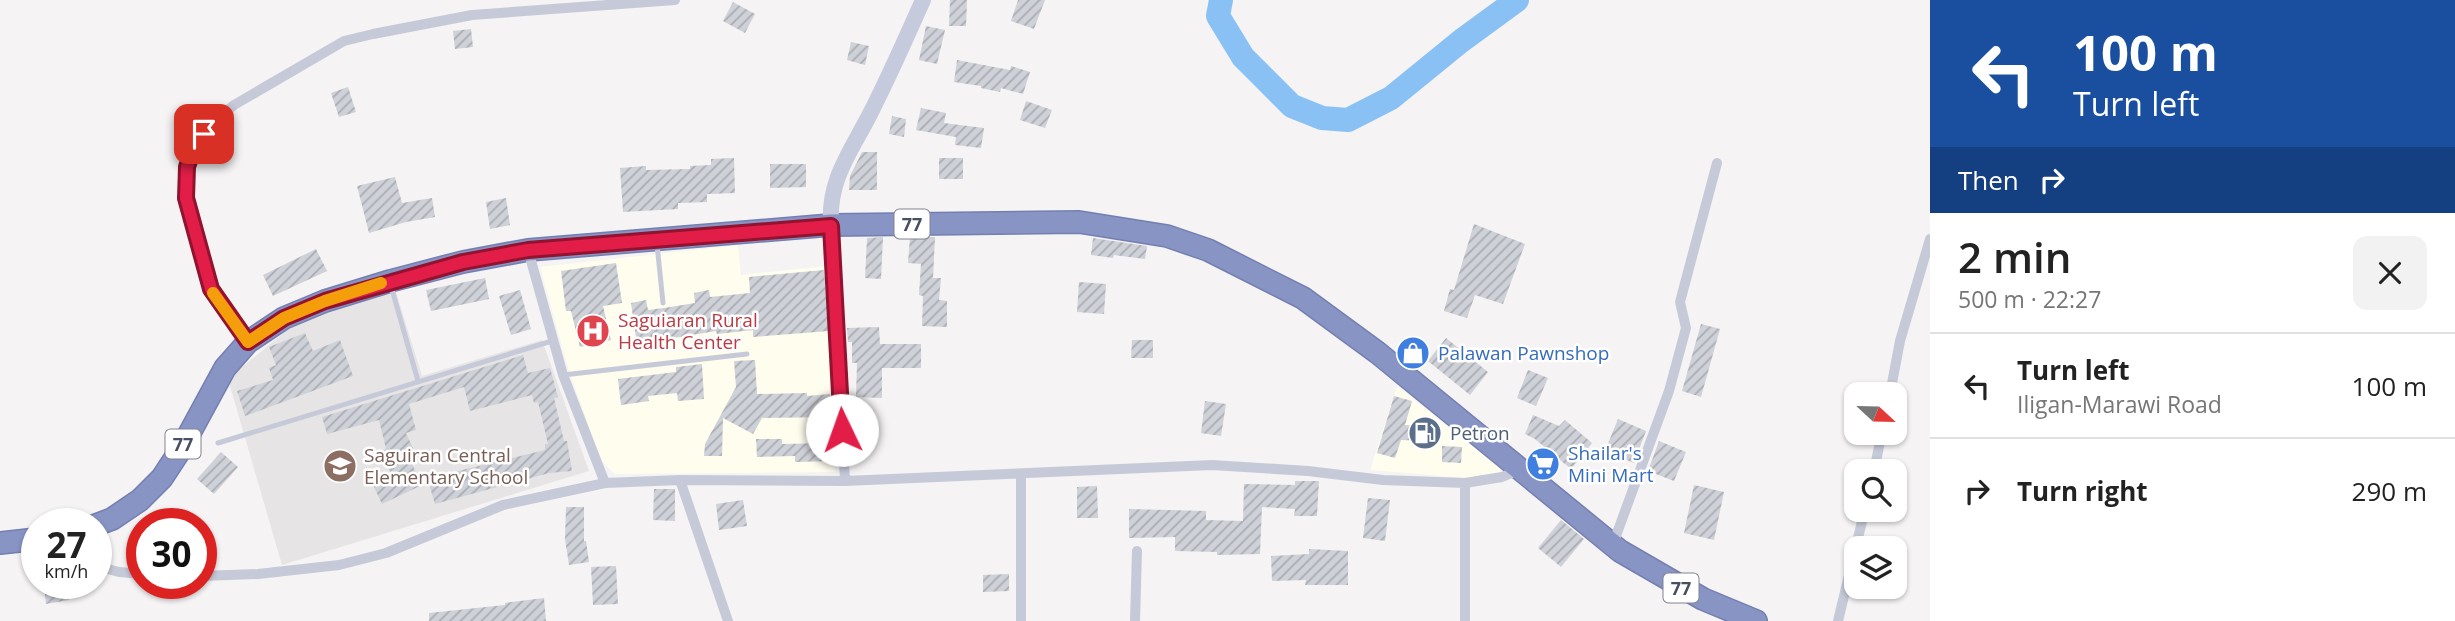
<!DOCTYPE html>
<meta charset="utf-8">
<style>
body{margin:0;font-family:"Open Sans",sans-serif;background:#f2f2f2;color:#222;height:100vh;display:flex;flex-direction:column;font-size:26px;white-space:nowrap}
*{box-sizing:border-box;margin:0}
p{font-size:23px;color:#767676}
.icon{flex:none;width:38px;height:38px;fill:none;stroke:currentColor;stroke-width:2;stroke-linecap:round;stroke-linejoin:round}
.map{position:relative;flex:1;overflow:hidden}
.side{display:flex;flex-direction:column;background:#fff;width:525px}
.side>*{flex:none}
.banner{background:#1a4fa0;color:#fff;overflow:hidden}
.needle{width:46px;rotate:112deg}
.controls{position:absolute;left:1844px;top:382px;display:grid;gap:14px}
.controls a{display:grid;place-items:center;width:63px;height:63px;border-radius:14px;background:#fff;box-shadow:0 2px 5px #0004;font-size:35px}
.speed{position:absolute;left:21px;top:508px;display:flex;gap:14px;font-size:35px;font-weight:700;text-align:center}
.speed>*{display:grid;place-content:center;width:91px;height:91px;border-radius:50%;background:#fff;box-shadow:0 2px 5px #0004;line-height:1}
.speed small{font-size:18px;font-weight:400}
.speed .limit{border:10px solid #d22;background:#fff;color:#111}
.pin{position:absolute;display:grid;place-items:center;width:60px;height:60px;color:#fff;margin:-30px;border-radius:14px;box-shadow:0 4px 10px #0006}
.me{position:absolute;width:77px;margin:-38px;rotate:357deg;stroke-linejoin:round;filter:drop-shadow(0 0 5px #0008)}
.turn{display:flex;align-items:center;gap:24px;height:147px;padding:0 28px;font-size:32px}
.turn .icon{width:91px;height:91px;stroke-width:2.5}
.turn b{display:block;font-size:49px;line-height:60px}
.then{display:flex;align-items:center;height:66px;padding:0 28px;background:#0003;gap:14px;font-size:26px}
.round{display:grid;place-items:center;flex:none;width:74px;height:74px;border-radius:14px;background:#f2f2f2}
.head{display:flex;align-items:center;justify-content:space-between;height:119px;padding:0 28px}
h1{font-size:42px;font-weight:600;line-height:52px}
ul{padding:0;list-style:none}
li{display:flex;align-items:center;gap:21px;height:105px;padding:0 28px;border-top:2px solid #e0e0e0}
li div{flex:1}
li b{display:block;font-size:26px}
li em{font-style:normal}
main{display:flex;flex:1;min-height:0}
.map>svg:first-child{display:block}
.commercial{fill:#fefdee}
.education{fill:#e6e4e5}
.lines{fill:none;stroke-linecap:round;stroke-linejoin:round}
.river{stroke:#8ac1f4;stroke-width:24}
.building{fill:url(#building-hatch)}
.highway-casing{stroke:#737fb0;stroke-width:24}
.lane{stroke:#c6cad8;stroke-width:5}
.street{stroke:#c6cad8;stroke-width:10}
.secondary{stroke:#c5cadc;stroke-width:16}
.highway{stroke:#8895c4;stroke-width:21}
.route-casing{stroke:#92132f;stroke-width:18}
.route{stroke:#e11d48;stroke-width:12}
.slow{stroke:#f59e0b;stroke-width:12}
.labels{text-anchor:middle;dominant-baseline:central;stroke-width:5;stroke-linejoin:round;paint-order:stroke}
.shield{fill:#fff;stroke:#808491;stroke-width:2}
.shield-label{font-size:18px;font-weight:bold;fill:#494f62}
.health-label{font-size:19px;fill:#be3a42;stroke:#fff;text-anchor:start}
.shop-label{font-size:19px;fill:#366cbe;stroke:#fff;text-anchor:start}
.service-label{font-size:19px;fill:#4e5e75;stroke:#fff;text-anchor:start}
.education-label{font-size:19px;fill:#785e54;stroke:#fff;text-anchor:start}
</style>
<main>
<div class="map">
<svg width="1930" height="621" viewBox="0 0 1930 621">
<defs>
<pattern id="building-hatch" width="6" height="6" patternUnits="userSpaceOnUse" patternTransform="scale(1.75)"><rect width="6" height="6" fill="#cfd1d8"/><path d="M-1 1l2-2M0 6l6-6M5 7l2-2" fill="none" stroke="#aaacb3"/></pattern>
</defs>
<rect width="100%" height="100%" fill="#f5f3f3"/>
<path class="commercial" d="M738,245L741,275L827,266L835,472L615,474L601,461L568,368L540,267Z
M1397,386L1501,469L1498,475L1476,479L1370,470Z"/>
<path class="education" d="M395,289L422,376L542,340L589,471L282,565L228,379L299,320Z"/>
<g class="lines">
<path class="river" d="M1221,0L1218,16L1243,57L1292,106L1322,118L1348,120L1391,98L1461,41L1517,0"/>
</g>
<path class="building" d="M950,0H967L966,26H949Z
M1018,0H1045L1034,29L1011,21Z
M733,2L755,14L745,33L723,21Z
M926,26L945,30L937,64L919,60Z
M471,29L473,47L455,49L453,31Z
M851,42L869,46L865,65L847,60Z
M957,60L1010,70L1011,66L1030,72L1023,94L1001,88L1000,92L981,88V86L954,82Z
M348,87L356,112L339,117L331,93Z
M1026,101L1052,110L1045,128L1020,120Z
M921,108L946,113L944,123L984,128L981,148L955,145L956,137L916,130Z
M892,116L906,119L904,137L889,134Z
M862,152H877V190H849L850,176Z
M734,158L735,193L707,194V202L678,203V209L623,212L620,168L646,166V170L690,169V166L711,165V159Z
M939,158H963V179H939Z
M770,164H806V187L770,188Z
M395,177L402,203L432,198L435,217L406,222L369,233L357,186Z
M506,198L510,225L490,229L486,202Z
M1474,224L1525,244L1503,304L1475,295L1467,318L1444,311L1450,289L1454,290Z
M883,237L881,279L865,278L867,238Z
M910,237H935L933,278H941L939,300L947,301V327L922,326L923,296L919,295L921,264L908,263Z
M1093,238L1147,246L1145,259L1114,255L1113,258L1091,255Z
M316,249L327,271L273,296L263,275Z
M616,263L622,303L603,306L611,340L580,347L571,311H566L561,271Z
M824,270L829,331L753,337V330L717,334L716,331L637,344L631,303L646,300L648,310L664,308L695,303L694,293L709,290L710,297L750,293L749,277Z
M485,278L489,299L431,311L426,290Z
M1079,282L1106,284L1104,314L1077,312Z
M520,290L531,329L511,335L499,296Z
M1701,324L1720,329L1701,397L1682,391Z
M879,327L880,344H921V368H882V398L856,397L857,363H852V342H848L847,328Z
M305,333L313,351L340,340L353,376L245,416L237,391L273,380L269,368L276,365L269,347Z
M1446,338L1488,372L1470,395L1428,361Z
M1132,340H1153V358H1131Z
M523,355L528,373L550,368L558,397L554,398L564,441H567L572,471L549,473L435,504L428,481L458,471L545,450V444H548L538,402L534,403L532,395L470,411L464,387L409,404L416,430L406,433L417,457L410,460L422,485L382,504L373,485L392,476L381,451L386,449L379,420L327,434L322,417Z
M755,360L757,394L807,393V396L830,394L832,417L762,418L753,434L723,418L722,456H704L705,444L736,387L734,361Z
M702,364L704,399L678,401L677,393L648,396L649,401L621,405L618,379L676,372V367Z
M1528,370L1548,378L1536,406L1517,398Z
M1394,396L1412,401L1405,425L1436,426L1435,441L1401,440L1395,458L1377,453Z
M1205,401L1226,404L1221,436L1201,433Z
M1533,415L1559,426L1565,420L1592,443L1571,469L1535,439L1525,434Z
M1618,419L1646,431L1634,463L1605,451Z
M756,439H782V444L831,443L832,461L795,462V456L757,457Z
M1659,441L1686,452L1674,481L1648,471Z
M1442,446L1462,447L1461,463L1442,462Z
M221,452L238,467L214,494L197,479Z
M1295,481H1319L1317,516H1294L1295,509L1262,507L1260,554L1217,555V552L1175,551V537L1129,538V509L1206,511V520L1243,521L1244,484L1295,485Z
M1694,485L1724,492L1714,540L1684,533Z
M1097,486L1098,518H1077V487Z
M654,489H675V521L653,520Z
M1368,498L1390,500L1385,541L1363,538Z
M743,500L747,526L719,530L716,504Z
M566,507H584V541H586L589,562L569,565L565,539Z
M1561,520L1584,539L1561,567L1538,548Z
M1309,549L1348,551V585H1305L1306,580L1272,581L1271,556L1309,554Z
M616,566L618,604L593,605L591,567Z
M1009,574V591L983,592V575Z
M67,583L69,600L46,604L44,586Z
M544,598L546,621H429V613L505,605V603Z"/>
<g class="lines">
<defs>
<path id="highway" d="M96,525L112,519L140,500L162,478L181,449L225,368L248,342L284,318L325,301L390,281L463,262L528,250L831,225L1079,222L1167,236L1208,250L1303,298L1378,353L1620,551L1703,599L1756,621
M0,543L37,539"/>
</defs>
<use href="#highway" class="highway-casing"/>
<path class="lane" d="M657,244L663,303
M391,286L418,381
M563,375L747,354
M218,443L552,341"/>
<path class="street" d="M831,225L845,481
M528,250L563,375L605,483
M248,342C236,325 220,308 211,289C196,258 176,179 194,148C203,131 219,117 234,105L344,41L373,34L472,15L675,0
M1890,394L1900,341L1930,239
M1874,471L1882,432
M1021,474V621
M680,480L728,621
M1465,483V621
M1613,544L1669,391L1686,328L1680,302L1717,163
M96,566L119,572L142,574
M201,576L258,574L339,565L386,553L503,505L605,483L680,480L845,481L1212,465L1308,471L1383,480L1465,483L1502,477L1519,470
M1135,621L1137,551
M1838,621L1865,509"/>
<path class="secondary" d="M831,225C828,180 850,153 870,114C889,77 906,38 923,0"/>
<use href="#highway" class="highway"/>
</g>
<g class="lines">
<defs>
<path id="route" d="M204,134L193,149L187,167L186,198L211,289L248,342L284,318L325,301L463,262L528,250L831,226L842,430"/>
</defs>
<use href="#route" class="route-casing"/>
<use href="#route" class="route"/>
<path class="slow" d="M213,293L248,342L284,318L325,301L381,283"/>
</g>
<defs>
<symbol id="hospital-disc" viewBox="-11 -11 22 22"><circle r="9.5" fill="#e0444e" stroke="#fff"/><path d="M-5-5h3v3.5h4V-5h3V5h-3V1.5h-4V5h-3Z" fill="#fff"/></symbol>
<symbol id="shop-disc" viewBox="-11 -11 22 22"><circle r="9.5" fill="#3f7fe0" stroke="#fff"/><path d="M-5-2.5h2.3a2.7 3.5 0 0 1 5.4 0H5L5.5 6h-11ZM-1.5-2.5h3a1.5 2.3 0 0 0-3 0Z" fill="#fff"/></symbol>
<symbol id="fuel-disc" viewBox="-11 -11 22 22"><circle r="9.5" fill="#5c6f8a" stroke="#fff"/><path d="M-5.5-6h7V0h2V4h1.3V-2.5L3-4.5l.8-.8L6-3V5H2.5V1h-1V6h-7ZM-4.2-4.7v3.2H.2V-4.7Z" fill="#fff"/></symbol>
<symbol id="supermarket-disc" viewBox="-11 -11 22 22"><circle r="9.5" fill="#3f7fe0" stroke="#fff"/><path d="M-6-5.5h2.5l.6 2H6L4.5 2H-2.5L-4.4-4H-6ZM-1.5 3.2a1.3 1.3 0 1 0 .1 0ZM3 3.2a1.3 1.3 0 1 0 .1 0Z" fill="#fff"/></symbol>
<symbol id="school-disc" viewBox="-11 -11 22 22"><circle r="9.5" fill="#8d6e63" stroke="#fff"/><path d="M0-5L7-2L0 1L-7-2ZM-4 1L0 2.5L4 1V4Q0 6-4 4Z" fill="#fff"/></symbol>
</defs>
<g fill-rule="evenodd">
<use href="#hospital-disc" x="574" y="312" width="38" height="38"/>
<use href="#shop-disc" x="1394" y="334" width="38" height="38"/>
<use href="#fuel-disc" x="1406" y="414" width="38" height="38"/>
<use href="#supermarket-disc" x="1524" y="445" width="38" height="38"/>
<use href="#school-disc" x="321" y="447" width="38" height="38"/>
</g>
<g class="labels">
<g class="shield">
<rect x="894.5" y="209.5" width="35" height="29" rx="5"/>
<rect x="165.5" y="429.5" width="35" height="29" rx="5"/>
<rect x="1663.5" y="573.5" width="35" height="29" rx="5"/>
</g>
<g class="shield-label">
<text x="912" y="224">77</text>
<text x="183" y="444">77</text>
<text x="1681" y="588">77</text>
</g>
<g class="health-label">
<text x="618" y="320">Saguiaran Rural<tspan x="618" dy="22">Health Center</tspan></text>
</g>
<g class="shop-label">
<text x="1438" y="353">Palawan Pawnshop</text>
<text x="1568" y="453">Shailar's<tspan x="1568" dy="22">Mini Mart</tspan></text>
</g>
<g class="service-label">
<text x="1450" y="433">Petron</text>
</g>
<g class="education-label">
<text x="364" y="455">Saguiran Central<tspan x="364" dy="22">Elementary School</tspan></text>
</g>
</g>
</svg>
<div class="controls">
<a><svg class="needle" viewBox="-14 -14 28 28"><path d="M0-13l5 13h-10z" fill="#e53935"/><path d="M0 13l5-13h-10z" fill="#767676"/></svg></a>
<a><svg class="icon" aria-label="search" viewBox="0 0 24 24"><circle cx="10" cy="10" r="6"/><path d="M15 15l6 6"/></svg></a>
<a><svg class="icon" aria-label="layers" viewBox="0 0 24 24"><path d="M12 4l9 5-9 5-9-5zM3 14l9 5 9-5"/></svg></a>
</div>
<div class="speed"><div>27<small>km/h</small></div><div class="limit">30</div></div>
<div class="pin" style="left:204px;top:134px;background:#d93025"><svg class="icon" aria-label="arrive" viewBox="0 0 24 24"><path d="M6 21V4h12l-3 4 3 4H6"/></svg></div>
<svg class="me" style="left:842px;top:430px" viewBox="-20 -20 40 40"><circle r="19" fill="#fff"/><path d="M0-13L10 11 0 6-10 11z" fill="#e11d48"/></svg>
</div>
<section class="side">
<div class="banner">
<div class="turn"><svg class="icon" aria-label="left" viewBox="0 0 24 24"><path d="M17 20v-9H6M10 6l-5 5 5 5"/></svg><div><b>100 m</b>Turn left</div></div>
<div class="then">Then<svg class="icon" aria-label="right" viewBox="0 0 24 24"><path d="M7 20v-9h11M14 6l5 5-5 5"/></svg></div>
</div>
<div class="head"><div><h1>2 min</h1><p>500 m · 22:27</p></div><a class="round"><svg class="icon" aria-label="close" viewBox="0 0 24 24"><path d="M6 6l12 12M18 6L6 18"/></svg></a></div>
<ul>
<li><svg class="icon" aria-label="left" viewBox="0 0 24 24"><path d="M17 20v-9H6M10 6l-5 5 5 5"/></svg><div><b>Turn left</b><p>Iligan-Marawi Road</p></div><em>100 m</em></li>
<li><svg class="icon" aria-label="right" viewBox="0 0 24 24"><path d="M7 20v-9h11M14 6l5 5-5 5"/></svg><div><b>Turn right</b></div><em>290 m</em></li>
</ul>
</section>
</main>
